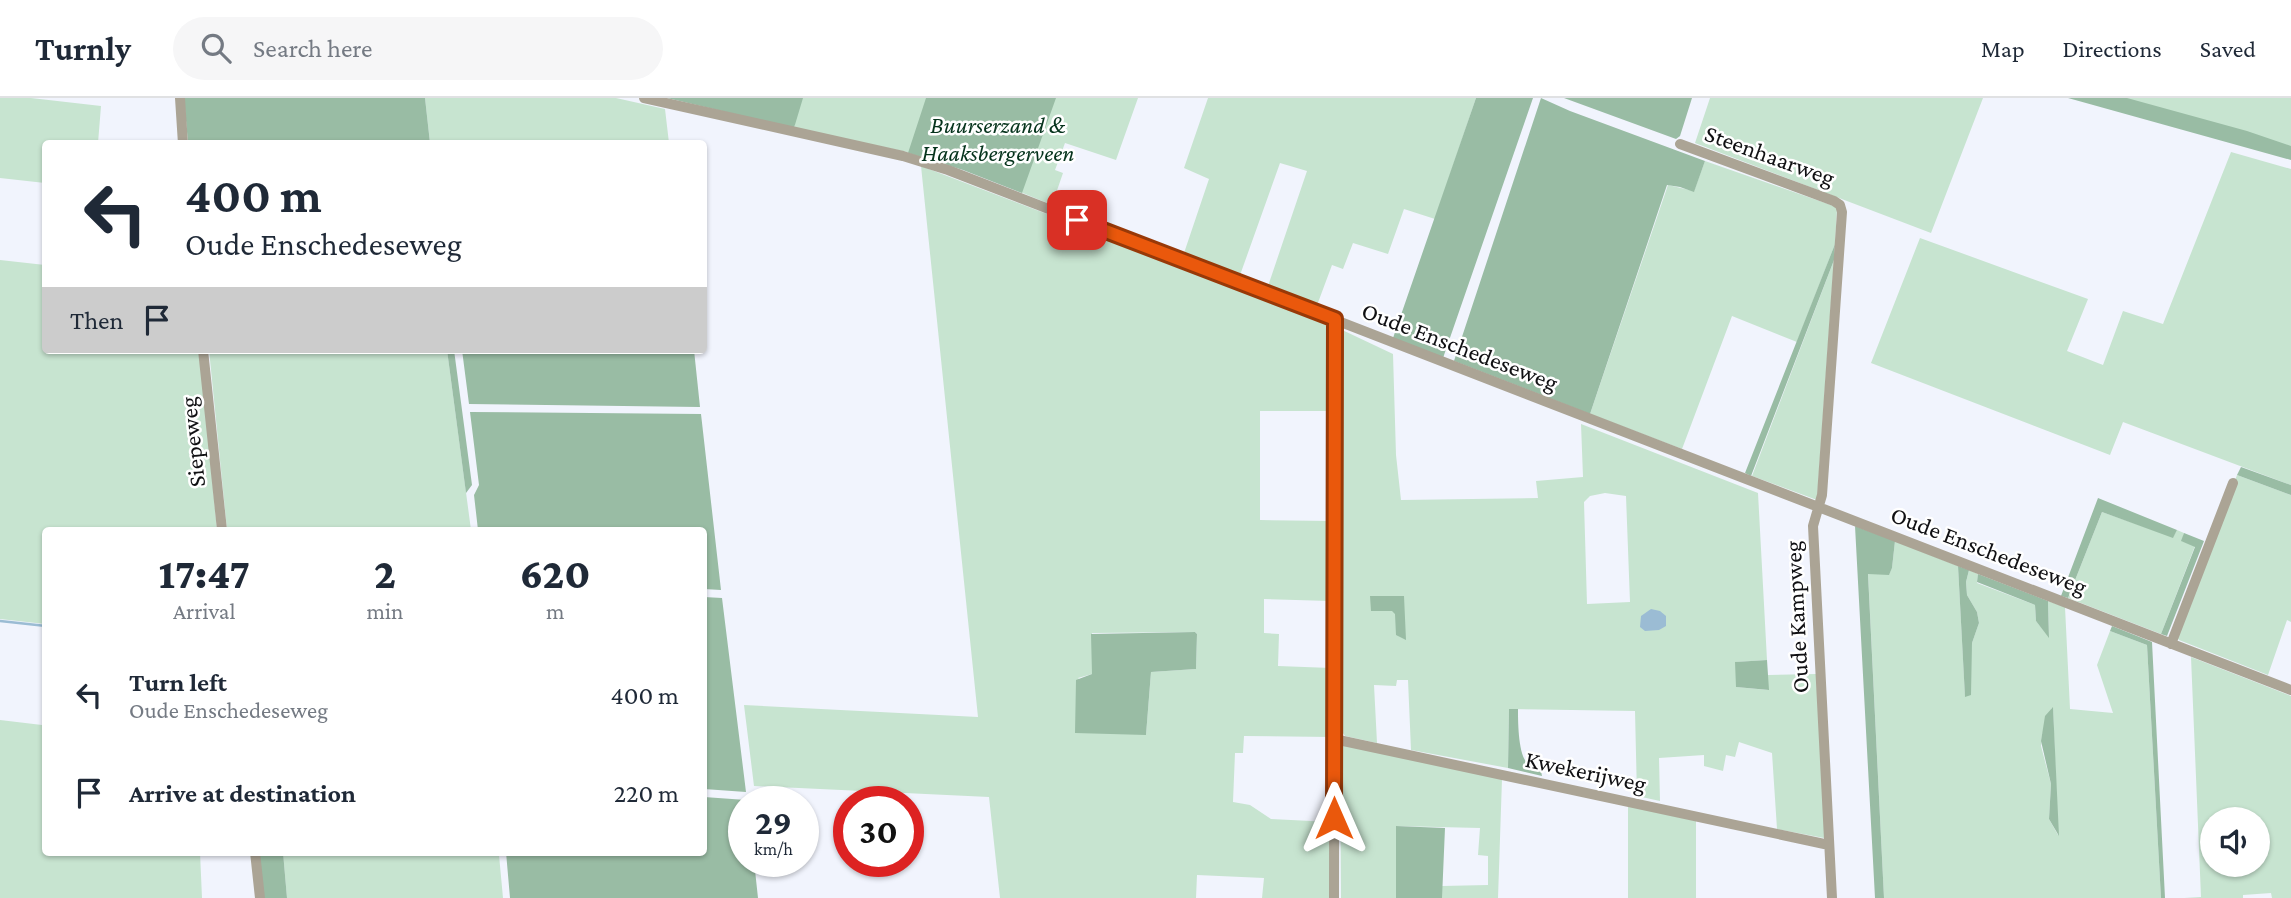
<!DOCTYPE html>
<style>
body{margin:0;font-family:"Crimson Pro",serif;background:#f6f6f7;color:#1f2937;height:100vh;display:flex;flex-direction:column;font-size:26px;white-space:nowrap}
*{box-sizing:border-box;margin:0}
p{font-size:23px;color:#747a83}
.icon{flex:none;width:38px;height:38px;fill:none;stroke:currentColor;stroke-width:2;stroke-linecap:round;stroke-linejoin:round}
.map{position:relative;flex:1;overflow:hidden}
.side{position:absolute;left:42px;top:429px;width:665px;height:329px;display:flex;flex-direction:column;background:#fff;border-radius:7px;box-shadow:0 2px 5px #0004}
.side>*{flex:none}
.top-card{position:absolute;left:42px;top:42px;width:665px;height:214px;border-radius:7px;box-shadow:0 2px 5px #0004;background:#fff;color:#1f2937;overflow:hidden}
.controls{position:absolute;left:2200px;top:709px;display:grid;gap:14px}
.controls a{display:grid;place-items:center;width:70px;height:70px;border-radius:50%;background:#fff;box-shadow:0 2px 5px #0004;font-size:35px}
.speed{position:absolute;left:728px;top:688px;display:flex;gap:14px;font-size:35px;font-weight:700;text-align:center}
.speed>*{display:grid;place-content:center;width:91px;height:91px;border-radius:50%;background:#fff;box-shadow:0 2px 5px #0004;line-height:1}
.speed small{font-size:18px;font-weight:400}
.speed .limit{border:10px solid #d22;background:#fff;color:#111}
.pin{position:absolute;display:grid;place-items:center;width:60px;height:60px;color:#fff;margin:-30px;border-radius:14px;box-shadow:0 4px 10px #0006}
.me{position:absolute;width:77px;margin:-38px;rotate:0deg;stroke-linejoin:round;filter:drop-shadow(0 0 5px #0008)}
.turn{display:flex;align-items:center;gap:24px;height:147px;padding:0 28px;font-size:32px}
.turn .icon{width:91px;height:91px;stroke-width:2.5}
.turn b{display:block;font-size:49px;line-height:60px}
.then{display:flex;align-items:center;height:66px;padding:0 28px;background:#0003;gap:14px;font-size:26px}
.eta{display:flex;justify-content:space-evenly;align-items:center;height:119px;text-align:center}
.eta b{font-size:42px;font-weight:800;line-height:49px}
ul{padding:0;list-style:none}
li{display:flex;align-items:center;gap:21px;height:98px;padding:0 28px}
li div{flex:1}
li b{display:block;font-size:26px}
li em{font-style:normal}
header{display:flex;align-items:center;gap:42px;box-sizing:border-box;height:98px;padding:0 35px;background:#fff;border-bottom:2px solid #e0e1e3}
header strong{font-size:33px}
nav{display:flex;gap:38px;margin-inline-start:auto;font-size:24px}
.search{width:490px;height:63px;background:#f6f6f7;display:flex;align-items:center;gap:18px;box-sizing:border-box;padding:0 24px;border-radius:38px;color:#747a83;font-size:26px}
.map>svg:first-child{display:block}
.green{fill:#c7e4d0;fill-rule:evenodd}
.forest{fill:#99bca4}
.water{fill:#9bbcd4}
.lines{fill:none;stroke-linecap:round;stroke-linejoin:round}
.stream{stroke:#9bbcd4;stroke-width:2.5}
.minor{stroke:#aba495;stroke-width:10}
.route-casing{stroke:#983908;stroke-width:18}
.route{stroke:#ea580c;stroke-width:12}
.labels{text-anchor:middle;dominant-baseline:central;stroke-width:5;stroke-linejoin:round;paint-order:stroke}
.park-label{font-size:24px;font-style:italic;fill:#05331c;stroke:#fff}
.street-label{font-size:24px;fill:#101013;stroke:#fff}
</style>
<header>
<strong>Turnly</strong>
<div class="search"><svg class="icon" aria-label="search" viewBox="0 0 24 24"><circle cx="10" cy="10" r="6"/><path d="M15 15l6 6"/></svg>Search here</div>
<nav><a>Map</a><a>Directions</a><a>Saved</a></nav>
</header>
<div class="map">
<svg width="2291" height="800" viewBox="0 0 2291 800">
<rect width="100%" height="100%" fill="#f1f4fd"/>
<path class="green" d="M0,0H31L101,8L98,45L46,46L45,85L0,80Z
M425,0H616L665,11L669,45H430Z
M678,0H1138L1116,62L1065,45L1055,72L1063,75L1052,107L940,61L794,30L795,27Z
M1208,0H1476L1435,121L1404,111L1388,156L1353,145L1343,171L1332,167L1316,210L1267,191L1307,73L1280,65L1239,180L1183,158L1209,81L1184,70Z
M1710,0H1983L1931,135L1695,45Z
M2075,0H2291V61Z
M2231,54L2291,71V387L2123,324L2110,357L1871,265L1920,140L2088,201L2067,253L2103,267L2123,213L2163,226Z
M1705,63L1834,108L1837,111L1835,146L1797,244L1732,218L1682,351L1590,316L1668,87L1694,93Z
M921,68L1328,223L1330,227L1332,313H1260V422L1330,423V503L1264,501V535L1279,536L1278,568L1331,570V639L1244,638L1243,655H1235L1233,704L1250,707L1271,721L1331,724L1332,800H1262L1264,780L1197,777L1196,800H1000L989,699L754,688L744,607L978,619ZM1195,534L1197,536L1196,571L1151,574L1146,637L1078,580L1092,576V535Z
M0,162L45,167L46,252H200L217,432H46L45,526L0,521Z
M1834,162L1817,402L1752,378Z
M1338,230L1393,256L1396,357L1401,402L1538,400L1536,383L1583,379L1581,326L1758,395L1767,562L1736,564V589L1768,592V577L1816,576L1826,734L1824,740L1777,731L1772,655L1739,644L1735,659L1726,657L1723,673L1704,668V657L1659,660L1660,703L1637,698L1635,613L1509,611L1508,670L1411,652L1408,582H1397L1396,588L1374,587L1377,645L1345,638L1340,631ZM1605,395L1626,398L1630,504L1587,506L1584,404L1590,398Z
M209,252H447L471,432H227Z
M2237,377L2291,397V524L2287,522L2268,577L2179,542L2177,539Z
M2102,414L2173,439L2177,432L2184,435L2182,443L2195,448L2161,536L2068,500Z
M1895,443L1958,468L1965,598L1972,545L1979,525L1977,514L1967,497L1966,484L1969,472L1978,476L1977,485L2035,507L2036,523L2049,539L2048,503L2065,509L2070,611L2113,615L2097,567L2110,533L2147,547L2161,800H1884L1868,475L1889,476L1892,470ZM2052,610H2053L2058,737L2049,721L2051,686L2041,648L2042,637Z
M2191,559L2291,598V800H2272L2271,795L2243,797V800H2184L2201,799ZM2212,721H2258V766H2212Z
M0,622L42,627L43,633L45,634L46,754H200L202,800H0Z
M1349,647L1502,681L1498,800H1442V788L1488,787V758L1478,757L1480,730L1397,728L1396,800H1341L1340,651L1342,648Z
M1628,708L1696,723V800H1628Z
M283,754H482L499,757L503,800H287Z"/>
<path class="forest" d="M184,0H425L430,45H188Z
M667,0H803L794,30Z
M926,0H1056L1022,95L963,72L908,55Z
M1476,0H1533L1443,260L1393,240Z
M1541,0L1570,13L1705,63L1694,94L1680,89L1667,87L1590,316L1454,263Z
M1564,0H1692L1680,38L1676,41Z
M2068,0H2127L2247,33L2291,48V62Z
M1835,146L1834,162L1751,378L1745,375Z
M447,252H454L472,387L466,395Z
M462,252H694L700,309L469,306Z
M470,314L701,316L721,492L704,491V432H478L474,397L479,387Z
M2241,369L2291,387V397L2237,377Z
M2098,400L2177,432L2173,440L2102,414L2068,500L2061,498Z
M1855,428L1895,443L1892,470L1889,477L1868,476L1884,800H1875Z
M2184,435L2204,443L2167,538L2161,536L2195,449L2181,443Z
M1958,468L1969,472L1966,484L1967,497L1977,514L1979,525L1972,545L1971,597L1965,599Z
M1978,476L2048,503L2049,540L2036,523L2035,507L1977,484Z
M1370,498H1404L1406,542L1396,537L1395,516L1392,513H1371Z
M704,499L722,500L746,694L704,691Z
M2112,528L2152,544L2165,800H2161L2147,547L2110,533Z
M1195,534L1197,536L1196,571L1151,574L1146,637L1075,635L1076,582L1092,576L1091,536Z
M1767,562L1769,592L1736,589L1735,564Z
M2053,609L2059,738L2049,721L2051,686L2041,643L2045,618Z
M1509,611H1518C1518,622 1518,661 1529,666C1532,668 1536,667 1540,668L1542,678L1508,670Z
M704,699L746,702L744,704V763H754L758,800H510L506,754H704Z
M1396,728L1445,730L1442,800H1396Z
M259,754H283L287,800H264Z"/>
<path class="water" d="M1651,511L1660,513L1666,518V528L1659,532L1645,533L1640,529L1641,518Z"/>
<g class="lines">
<path class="stream" d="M0,523L46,528"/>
<path class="minor" d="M180,0L183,46
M644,0L903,58L948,72C1396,245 1844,418 2291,592
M1680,46L1834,103L1840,107L1842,114L1822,397L1813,428L1832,800
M203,252L222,432
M2171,546L2233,385
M1334,641L1829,747
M255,754L260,800
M1334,800L1335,221"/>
</g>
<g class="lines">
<defs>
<path id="route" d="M1077,122L1335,221L1334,720"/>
</defs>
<use href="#route" class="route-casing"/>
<use href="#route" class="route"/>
</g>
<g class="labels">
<g class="park-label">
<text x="998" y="26">Buurserzand &amp;<tspan x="998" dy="28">Haaksbergerveen</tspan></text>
</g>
<g class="street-label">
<text transform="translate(1770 57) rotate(20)">Steenhaarweg</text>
<text transform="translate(1460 248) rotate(21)">Oude Enschedeseweg</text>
<text transform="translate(192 344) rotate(-96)">Siepeweg</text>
<text transform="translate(1989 452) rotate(21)">Oude Enschedeseweg</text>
<text transform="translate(1796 519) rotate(-93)">Oude Kampweg</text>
<text transform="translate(1586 673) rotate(12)">Kwekerijweg</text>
</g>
</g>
</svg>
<div class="controls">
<a><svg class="icon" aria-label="sound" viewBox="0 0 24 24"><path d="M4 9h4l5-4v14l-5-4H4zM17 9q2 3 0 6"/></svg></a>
</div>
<div class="speed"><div>29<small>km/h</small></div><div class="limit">30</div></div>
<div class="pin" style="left:1077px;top:122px;background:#d93025"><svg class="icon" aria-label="arrive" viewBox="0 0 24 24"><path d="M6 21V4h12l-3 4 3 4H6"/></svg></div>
<svg class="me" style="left:1334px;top:720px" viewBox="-20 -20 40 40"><path d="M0-17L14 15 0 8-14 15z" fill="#ea580c" stroke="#fff" stroke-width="4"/></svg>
<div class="top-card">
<div class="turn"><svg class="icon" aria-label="left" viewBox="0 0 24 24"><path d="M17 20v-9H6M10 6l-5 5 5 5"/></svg><div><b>400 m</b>Oude Enschedeseweg</div></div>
<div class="then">Then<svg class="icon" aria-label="arrive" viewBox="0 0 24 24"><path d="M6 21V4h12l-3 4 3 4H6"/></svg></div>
</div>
<section class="side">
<div class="eta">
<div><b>17:47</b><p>Arrival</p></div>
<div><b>2</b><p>min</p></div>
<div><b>620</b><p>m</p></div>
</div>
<ul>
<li><svg class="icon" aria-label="left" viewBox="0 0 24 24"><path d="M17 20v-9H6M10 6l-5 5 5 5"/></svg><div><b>Turn left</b><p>Oude Enschedeseweg</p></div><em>400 m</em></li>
<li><svg class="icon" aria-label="arrive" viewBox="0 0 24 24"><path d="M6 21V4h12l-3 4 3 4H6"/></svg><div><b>Arrive at destination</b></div><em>220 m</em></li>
</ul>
</section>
</div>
